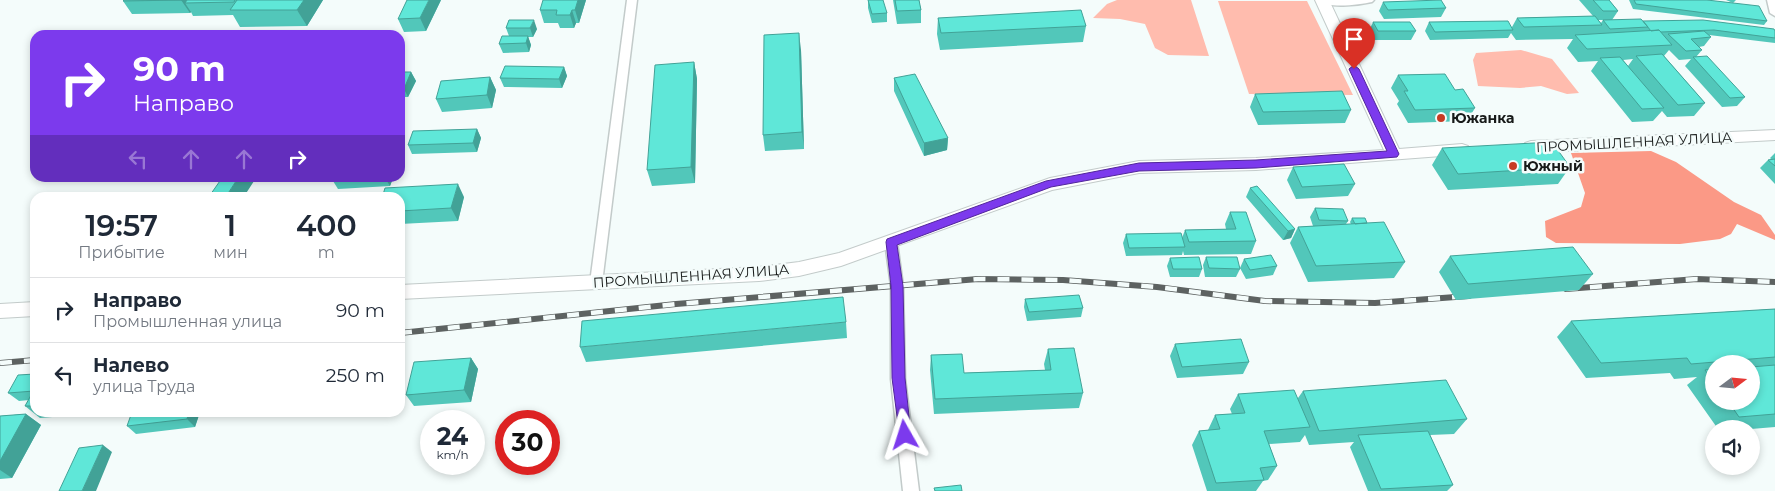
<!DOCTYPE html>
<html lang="ru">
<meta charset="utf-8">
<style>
body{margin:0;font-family:Montserrat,sans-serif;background:#f2f2f3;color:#1f2937;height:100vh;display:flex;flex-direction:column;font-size:19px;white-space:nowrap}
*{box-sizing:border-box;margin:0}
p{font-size:16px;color:#747a83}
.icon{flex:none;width:28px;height:28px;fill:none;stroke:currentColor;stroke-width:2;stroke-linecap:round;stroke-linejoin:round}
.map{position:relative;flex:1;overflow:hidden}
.sheet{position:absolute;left:30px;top:192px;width:375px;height:225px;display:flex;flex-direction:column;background:#fff;border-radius:15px;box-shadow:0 2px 8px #0003}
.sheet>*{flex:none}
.hud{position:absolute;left:30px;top:30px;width:375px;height:152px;border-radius:15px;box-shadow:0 2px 8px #0003;background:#7c3aed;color:#fff;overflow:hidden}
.needle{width:32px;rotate:74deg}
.tools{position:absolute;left:1705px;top:355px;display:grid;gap:10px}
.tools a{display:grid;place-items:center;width:55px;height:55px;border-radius:50%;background:#fff;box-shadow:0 2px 8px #0003;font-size:25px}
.speed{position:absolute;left:420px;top:410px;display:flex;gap:10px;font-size:25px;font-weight:700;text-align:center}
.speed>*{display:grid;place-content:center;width:65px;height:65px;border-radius:50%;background:#fff;box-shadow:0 2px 8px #0003;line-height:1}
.speed small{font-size:12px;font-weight:400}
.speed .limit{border:8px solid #d22;background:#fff;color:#111}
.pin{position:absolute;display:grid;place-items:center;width:42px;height:42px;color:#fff;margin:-51px -21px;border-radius:50% 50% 50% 0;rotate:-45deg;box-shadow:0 0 5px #0007}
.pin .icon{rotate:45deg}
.me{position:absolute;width:55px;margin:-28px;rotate:354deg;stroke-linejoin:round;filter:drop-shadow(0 0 4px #0008)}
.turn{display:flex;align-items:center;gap:18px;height:105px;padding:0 20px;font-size:22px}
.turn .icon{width:65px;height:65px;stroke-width:2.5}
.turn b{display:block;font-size:35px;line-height:42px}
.lanes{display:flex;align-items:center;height:48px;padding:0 20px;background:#0003;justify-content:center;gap:25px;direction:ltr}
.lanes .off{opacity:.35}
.eta{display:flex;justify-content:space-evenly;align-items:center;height:85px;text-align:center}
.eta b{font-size:30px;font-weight:600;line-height:35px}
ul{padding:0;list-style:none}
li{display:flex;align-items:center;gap:15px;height:65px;padding:0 20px;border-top:1px solid #e0e1e3}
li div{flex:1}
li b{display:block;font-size:19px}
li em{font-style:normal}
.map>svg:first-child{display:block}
.green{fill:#ffbcae}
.forest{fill:#fb9986}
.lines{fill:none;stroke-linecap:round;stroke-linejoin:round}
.street-casing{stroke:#c3cbca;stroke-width:3}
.secondary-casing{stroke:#c3cbca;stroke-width:2}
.street{fill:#fff;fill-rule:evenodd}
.secondary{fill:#fff;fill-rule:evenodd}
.rail-casing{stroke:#5d6261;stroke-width:6}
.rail{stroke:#f4fcfb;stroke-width:4.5;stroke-dasharray:12;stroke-linecap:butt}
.wall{fill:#52c7ba;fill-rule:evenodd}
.shaded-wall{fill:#42a297}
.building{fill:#5fe7d8;stroke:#42a297}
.route{fill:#7c3aed;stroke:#51269a}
.poi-dot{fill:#c73b24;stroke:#f4fcfb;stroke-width:2}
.labels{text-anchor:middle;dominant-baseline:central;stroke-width:5;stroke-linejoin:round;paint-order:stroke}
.poi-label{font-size:14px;font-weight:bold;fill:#171a19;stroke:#f4fcfb;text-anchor:start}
.street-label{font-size:14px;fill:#171a19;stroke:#f4fcfb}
</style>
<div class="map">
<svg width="1775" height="491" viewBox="0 0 1775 491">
<rect width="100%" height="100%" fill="#f4fcfb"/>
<path class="green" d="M1117,0H1191L1209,56L1168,55L1155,48L1145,24L1120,19L1093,18L1107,4Z
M1218,1H1307L1353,95L1249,94Z
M1521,50L1552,59L1579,93L1567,94L1541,86L1520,88L1478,86L1473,60L1476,53Z"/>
<path class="forest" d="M1651,151L1676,162L1734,202L1761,215L1775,235V240L1737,224L1731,234L1720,239L1680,244L1556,243L1546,237L1545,221L1581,207L1585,193L1571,153Z"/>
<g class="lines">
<defs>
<path id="street" d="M627,0H637L602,283L601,287H591L590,283Z
M1317,0H1374L1372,2C1359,5 1327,9 1317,0Z
M1767,0H1775V16L1770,13Z
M891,237L895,239L897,242L903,286L905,379L919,491H903L891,379V286L885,242L887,239Z"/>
<path id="secondary" d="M1315,0H1329L1399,149L1462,144L1468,146L1470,150L1468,154L1256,170L1139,173L1052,190L841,266L799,276L759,281L400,299V285L759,267L799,262L839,253L1050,178L1139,161L1256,158L1384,150Z
M1775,130V140L1531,153L1525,151L1523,147L1525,143L1531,141Z
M35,302V316L0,318V304Z"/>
</defs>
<use href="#street" class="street-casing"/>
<use href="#secondary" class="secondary-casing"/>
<use href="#street" class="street"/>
<use href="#secondary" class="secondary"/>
<defs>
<path id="rail" d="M1566,289L1697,279L1775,282
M400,333L676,304L978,279L1063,280L1157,287L1265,301L1375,303L1469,296
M0,363L35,360"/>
</defs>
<use href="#rail" class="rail-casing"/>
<use href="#rail" class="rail"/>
</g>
<path class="wall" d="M124,0H323L307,26L240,27L233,15L193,16L191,12L190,13L132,14L123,1Z
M441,0L426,31L404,32L398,19Z
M586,0L579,23H576L574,28H560L558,23H544L540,10Z
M868,0L887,13V22L872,23L868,8Z
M893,0H919L921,10V23L897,24Z
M1579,0H1609L1618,11L1612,20H1598L1601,23L1603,20L1643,22L1775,31V43L1709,35L1711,37L1704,46L1699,47L1702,50L1696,57L1745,97L1737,106L1722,107L1685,66L1691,59L1679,60L1669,50L1664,56L1705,103L1694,116L1667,117L1662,111L1653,121L1632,122L1591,71L1598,61L1578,62L1567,48L1573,39L1516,40L1511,33L1508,38L1430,40L1425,31L1429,22L1512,27L1517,18L1593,16ZM1633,59L1628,66L1623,60Z
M1629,0H1707L1767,21L1764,25L1633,9Z
M1726,0H1736L1733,3Z
M1383,2L1446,8L1441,17L1384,19L1379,11Z
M938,18L1086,26L1083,42L940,50L937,34Z
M509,20L537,29L533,37H528L531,45L529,52L503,53L499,44L509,36L506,28Z
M1373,22L1416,31L1411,40H1374L1369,31Z
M801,50L804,149L765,151L763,135Z
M694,62L697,79L695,183L652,186L647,170Z
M564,67L567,76L562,88L504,87L500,78Z
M400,72H411L416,81L408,97H402L404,102L402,114H400Z
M1398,75L1455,90L1475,108L1467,121L1408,123L1397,104L1399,101L1391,88Z
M490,77L496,90L492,108L442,112L436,99Z
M894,78L948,138L947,150L924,156L894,91Z
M1255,94L1351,110L1345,123L1258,125L1250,107Z
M477,129L481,138L477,152L412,154L408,145Z
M1442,148L1570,167L1558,184L1448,190L1432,165Z
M1775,153V184L1760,168L1768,160L1771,159L1770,158Z
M1293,167L1355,184L1348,196L1296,199L1287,180Z
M334,178H393L390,186L338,189L333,181Z
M1250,188L1295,229L1291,238L1283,240L1246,197Z
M464,197L458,221L400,224V198Z
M1315,208L1348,221L1346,224H1351L1350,222L1352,218L1367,223L1405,262L1394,278L1308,282L1290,243L1298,227L1313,226L1310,217Z
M1230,212L1256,241L1251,254L1184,255L1183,251L1182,255L1126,256L1123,243L1126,234L1182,238L1185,230L1226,229L1225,224Z
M1450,256L1593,274L1579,290L1456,300L1439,272Z
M1206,257L1240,269L1236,277H1205L1203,265Z
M1170,258L1202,269L1199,277H1170L1167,266Z
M1244,259L1277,266L1273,275L1246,279L1240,268Z
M1025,299L1083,308L1081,317L1027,321L1024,307Z
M1775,309V427L1751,429H1718L1687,385L1697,377L1674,379L1670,373L1586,378L1557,337L1571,321ZM1714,364H1751V401H1714Z
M846,322L847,338L586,362L580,347Z
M1175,344L1249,362L1243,374L1177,378L1170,356Z
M1048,349L1083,393L1079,408L934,414L930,370L931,355L964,373L1045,370L1044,364Z
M471,358L478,369L471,402L414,406L406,395Z
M35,374V412H113L40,418L25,406L29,400L19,401L8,393Z
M1303,391L1467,419L1454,434L1430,435L1453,485L1447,491H1368L1350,447L1354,442L1309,445L1305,435L1300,442L1269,444L1277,466L1268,480L1263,481L1256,491H1207L1192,445L1199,431L1208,430L1215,415L1232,414L1230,409L1238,394L1298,398Z
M200,412L195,427L136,434L127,426Z
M26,414L41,425L12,478L0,479V416Z"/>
<path class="shaded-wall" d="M181,0H199L185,3L191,12L190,13Z
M304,0H323L307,26L297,10Z
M429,0H441L426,31L420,18Z
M578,0H586L579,23L575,10Z
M572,10L576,23L574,28L570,15Z
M534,20L537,29L533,37L530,28Z
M799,33L801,50L804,149L802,132Z
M528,36L531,45L529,52L526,43Z
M694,62L697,79L695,183L691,167Z
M564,67L567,76L562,88L559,79Z
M411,72L416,81L408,97L404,89Z
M490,77L496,90L492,108L487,95Z
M400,94L404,102L402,114L400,110Z
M477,129L481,138L477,152L473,143Z
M948,138L947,150L924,156V143Z
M238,178H256L243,198H225Z
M385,178H393L390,186Z
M458,184L464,197L458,221L451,208Z
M1295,229L1291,238L1283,240L1288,231Z
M471,358L478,369L471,402L464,390Z
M189,412H200L195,427L187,419Z
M26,414L41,425L12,478L0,470V461Z
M103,445L112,452L96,491H82Z"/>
<path class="building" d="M124,0H182L123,1Z
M187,0H235L234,2L185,3Z
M237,0H304L297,10H230Z
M407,0H429L420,18L398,19Z
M543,0H578L575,10H572L570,15H556L557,10H540Z
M868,0H883L887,13L872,14Z
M895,0H919L921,10L897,11Z
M1441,0L1446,8L1388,10L1383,2Z
M1593,0H1609L1618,11H1603Z
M1634,0H1707L1759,6L1767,21L1636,4Z
M1081,10L1086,26L941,33L938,18Z
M1595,16L1602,25L1524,27L1517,18Z
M1641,19L1648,27L1610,29L1603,20Z
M509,20H534L530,28H506Z
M1703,20L1774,29L1775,31V38L1714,30L1661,32L1659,30L1651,31L1643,21Z
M1508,21L1513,30L1435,32L1429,22Z
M1373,22H1410L1416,31H1378Z
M1659,30L1672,45L1587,49L1575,35Z
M1704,31L1711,37L1691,39L1702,50L1686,51L1668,34Z
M799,33L802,132L763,135L764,35Z
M502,36H528L526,43L499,44Z
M1662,54L1705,103L1678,105L1636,56Z
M1707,56L1745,97L1730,98L1693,57Z
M1620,57L1664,108L1642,109L1600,58Z
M694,62L691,167L647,170L655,65Z
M505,66L564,67L559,79L500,78Z
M400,72H411L404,89H400Z
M915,74L948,138L924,143L894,78Z
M1445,74L1455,90L1463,89L1475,108L1415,110L1404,91H1408L1398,75Z
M490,77L487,95L436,99L441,81Z
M1342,91L1351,110L1263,112L1255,94Z
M477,129L473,143L408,145L413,131Z
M1552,142L1570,167L1458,174L1442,148Z
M1775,159V166L1768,160Z
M1344,164L1355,184L1302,187L1293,167Z
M222,178H238L225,198H208Z
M334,178H381L333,181Z
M458,184L451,208L400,211V198H382L385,188Z
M1257,186L1295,229L1288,231L1250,188Z
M1315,208L1343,209L1348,221L1319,220Z
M1230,212H1246L1256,241L1189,242L1185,230L1236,229Z
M1352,218H1365L1367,223L1355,224Z
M1384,222L1405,262L1316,266L1298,227Z
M1181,233L1185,247L1129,248L1126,234Z
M1573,247L1593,274L1468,284L1450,256Z
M1271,255L1277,266L1250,270L1244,259Z
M1199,257L1202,269H1173L1170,258Z
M1206,257H1237L1240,269L1209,268Z
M1079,295L1083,308L1029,312L1025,299Z
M843,297L846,322L580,347L582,321Z
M1775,309V357L1691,364L1687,358L1601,363L1571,321Z
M1241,339L1249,362L1182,367L1175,344Z
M1074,348L1083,393L935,399L931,355L962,354L964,373L1051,370L1048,349Z
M471,358L464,390L406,395L414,362Z
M1775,365V414L1739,417L1728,401H1751V367Z
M1714,369V382L1705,370Z
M35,374V388L34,391L8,393L18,375Z
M1446,380L1467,419L1319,431L1303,391Z
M35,388V406H25Z
M1294,390L1310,427L1264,431L1277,466L1260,468L1264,480L1216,483L1199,431L1220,429L1215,415L1245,413L1238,394Z
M132,412H189L187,419L127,426Z
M26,414L0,461V416Z
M1428,431L1453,485L1381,489L1358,435Z
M103,445L82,491H59L79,448Z
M961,485L962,491H935L934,488Z"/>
<path class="route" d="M1354,65L1359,69L1399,154L1397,157L1256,168L1139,171L1051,187L897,245L903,286L905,378L911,435L909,439L905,441L900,439L892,378L891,286L886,242L887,239L1046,181L1139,163L1256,160L1387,151L1349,69Z"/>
<g class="poi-dot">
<circle cx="1441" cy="118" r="5"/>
<circle cx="1513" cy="166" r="5"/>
</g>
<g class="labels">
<g class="poi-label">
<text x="1451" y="118">Южанка</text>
<text x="1523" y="166">Южный</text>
</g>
<g class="street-label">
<text transform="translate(1634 142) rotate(-3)">ПРОМЫШЛЕННАЯ УЛИЦА</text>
<text transform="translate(691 276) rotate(-4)">ПРОМЫШЛЕННАЯ УЛИЦА</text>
</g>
</g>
</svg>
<div class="tools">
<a><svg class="needle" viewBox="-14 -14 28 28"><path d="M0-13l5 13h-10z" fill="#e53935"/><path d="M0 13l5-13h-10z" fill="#747a83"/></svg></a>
<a><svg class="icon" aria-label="sound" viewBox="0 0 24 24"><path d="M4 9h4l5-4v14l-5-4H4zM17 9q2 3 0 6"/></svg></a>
</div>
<div class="speed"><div>24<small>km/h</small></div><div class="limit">30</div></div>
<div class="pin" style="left:1354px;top:69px;background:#d93025"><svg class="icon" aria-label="arrive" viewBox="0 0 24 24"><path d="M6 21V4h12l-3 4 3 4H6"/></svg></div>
<svg class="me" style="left:905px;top:435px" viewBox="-20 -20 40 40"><path d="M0-17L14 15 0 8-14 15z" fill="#7c3aed" stroke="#fff" stroke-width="4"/></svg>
<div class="hud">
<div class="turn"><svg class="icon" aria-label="right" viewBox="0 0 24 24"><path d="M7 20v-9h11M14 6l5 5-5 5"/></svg><div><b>90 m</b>Направо</div></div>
<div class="lanes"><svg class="icon off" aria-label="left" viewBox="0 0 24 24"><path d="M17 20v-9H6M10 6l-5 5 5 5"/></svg><svg class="icon off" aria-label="ahead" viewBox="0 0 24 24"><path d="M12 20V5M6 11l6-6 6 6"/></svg><svg class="icon off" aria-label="ahead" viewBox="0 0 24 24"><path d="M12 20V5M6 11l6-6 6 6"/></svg><svg class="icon" aria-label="right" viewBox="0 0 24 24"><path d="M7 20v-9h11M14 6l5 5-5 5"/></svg></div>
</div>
<section class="sheet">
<div class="eta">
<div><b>19:57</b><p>Прибытие</p></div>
<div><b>1</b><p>мин</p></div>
<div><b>400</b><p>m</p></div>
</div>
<ul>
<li><svg class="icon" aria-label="right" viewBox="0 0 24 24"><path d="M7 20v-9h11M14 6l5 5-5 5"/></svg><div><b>Направо</b><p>Промышленная улица</p></div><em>90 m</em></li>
<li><svg class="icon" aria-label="left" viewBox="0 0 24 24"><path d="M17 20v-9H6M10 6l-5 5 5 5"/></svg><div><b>Налево</b><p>улица Труда</p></div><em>250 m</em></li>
</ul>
</section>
</div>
